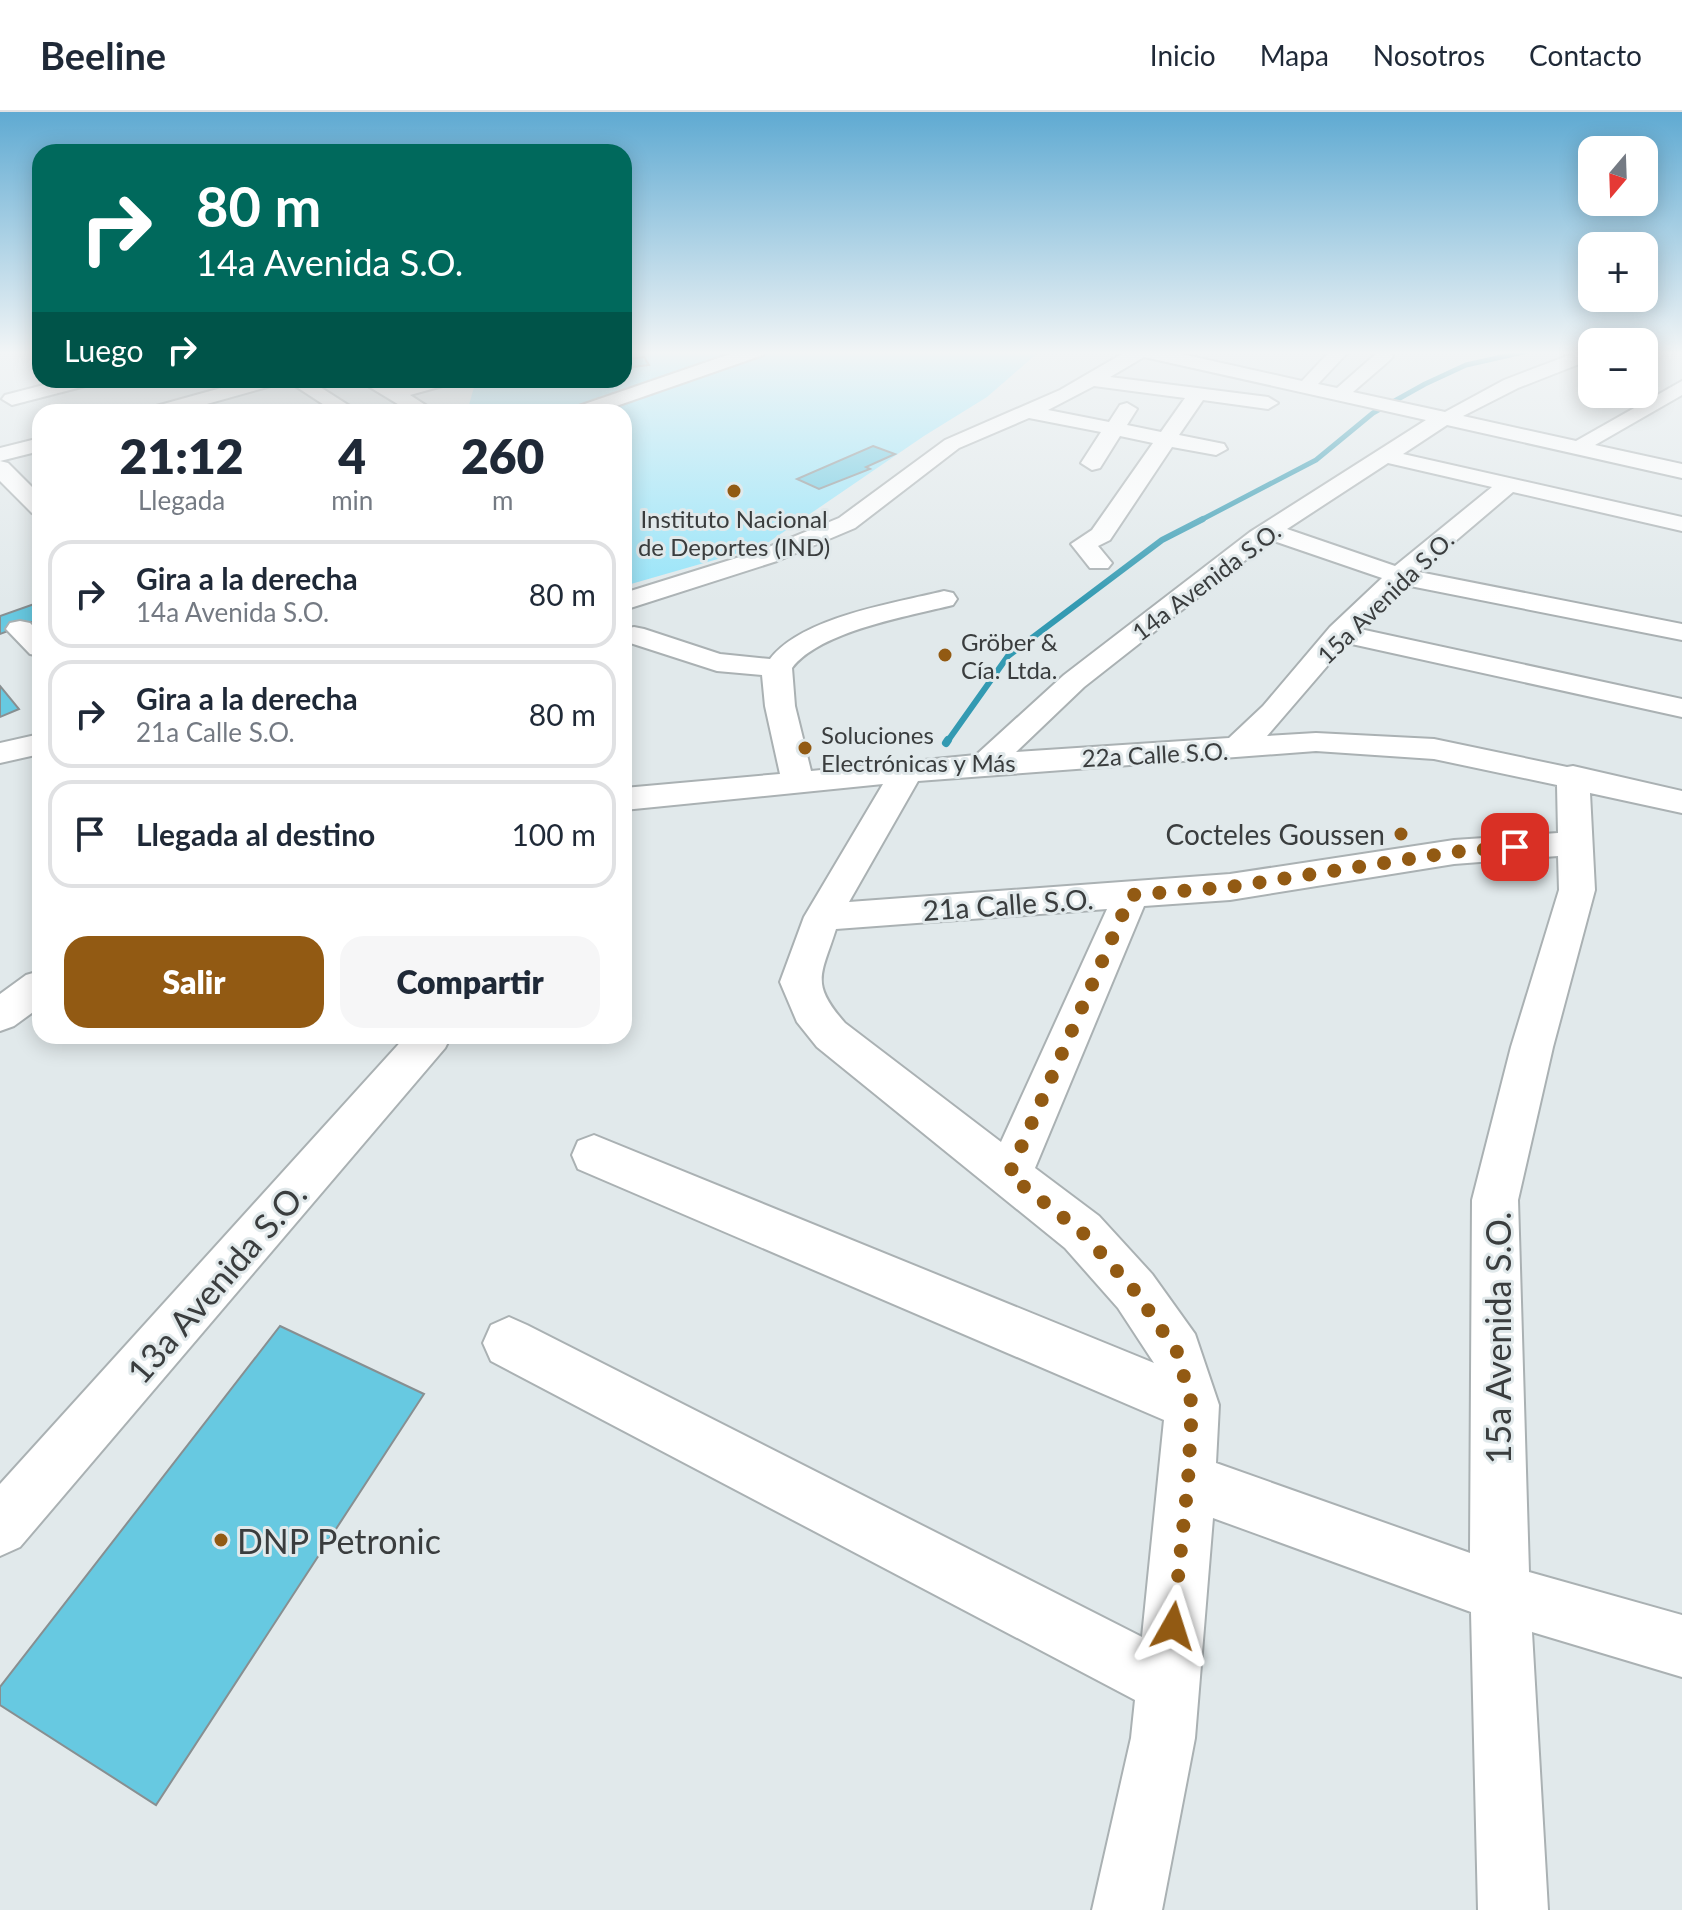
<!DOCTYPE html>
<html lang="es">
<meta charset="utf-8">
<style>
body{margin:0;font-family:Lato,sans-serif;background:#f6f6f7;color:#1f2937;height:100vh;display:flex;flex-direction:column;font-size:30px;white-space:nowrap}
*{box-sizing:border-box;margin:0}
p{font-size:26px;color:#747a83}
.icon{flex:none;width:44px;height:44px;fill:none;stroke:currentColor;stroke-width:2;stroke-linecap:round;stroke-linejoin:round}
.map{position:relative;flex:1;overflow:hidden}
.side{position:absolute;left:32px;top:292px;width:600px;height:640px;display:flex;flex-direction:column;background:#fff;border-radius:24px;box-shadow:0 4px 20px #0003}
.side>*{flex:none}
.banner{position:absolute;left:32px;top:32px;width:600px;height:244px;border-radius:24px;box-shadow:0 4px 20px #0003;background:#00695c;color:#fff;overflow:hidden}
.needle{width:52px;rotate:199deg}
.fabs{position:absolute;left:1578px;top:24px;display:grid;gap:16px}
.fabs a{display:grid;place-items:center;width:80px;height:80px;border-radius:16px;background:#fff;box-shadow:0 4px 20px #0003;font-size:40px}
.pin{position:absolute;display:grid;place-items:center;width:68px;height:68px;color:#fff;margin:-34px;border-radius:16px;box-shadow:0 4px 12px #0006}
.me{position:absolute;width:88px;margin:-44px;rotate:6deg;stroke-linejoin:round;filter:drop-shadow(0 0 6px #0008)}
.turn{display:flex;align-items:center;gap:28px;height:168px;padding:0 32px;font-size:36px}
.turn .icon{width:104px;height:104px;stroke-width:2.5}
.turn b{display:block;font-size:56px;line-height:68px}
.then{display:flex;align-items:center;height:76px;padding:0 32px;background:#0003;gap:16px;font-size:30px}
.eta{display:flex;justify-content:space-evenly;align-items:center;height:136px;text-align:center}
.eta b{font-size:48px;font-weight:800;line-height:56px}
.cta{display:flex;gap:16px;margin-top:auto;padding:16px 32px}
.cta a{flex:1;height:92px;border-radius:24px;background:#925a13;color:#fff;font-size:32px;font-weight:800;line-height:92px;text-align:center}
.cta a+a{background:#f6f6f7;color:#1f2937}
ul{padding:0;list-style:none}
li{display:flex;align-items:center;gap:24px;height:108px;margin:0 16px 12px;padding:0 16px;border:4px solid #e0e1e3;border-radius:24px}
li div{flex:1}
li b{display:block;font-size:30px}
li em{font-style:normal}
header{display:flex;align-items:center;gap:48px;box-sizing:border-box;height:112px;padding:0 40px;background:#fff;border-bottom:2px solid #e0e1e3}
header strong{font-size:38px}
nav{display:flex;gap:44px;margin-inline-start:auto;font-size:28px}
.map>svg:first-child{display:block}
.green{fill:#95e4f9}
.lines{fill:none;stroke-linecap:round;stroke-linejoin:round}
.stream-far2{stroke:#339ab2;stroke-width:5}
.stream-far1{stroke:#339ab2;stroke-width:6}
.stream{stroke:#339ab2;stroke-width:8}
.building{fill:#67c9e1;stroke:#888f91;stroke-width:2}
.minor-casing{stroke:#aab1b3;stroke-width:4}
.minor{fill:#fff;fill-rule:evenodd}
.route{stroke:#925a13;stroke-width:14;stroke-dasharray:0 25.2}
.poi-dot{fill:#925a13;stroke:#e1e9eb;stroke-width:3}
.labels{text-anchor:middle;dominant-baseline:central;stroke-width:6;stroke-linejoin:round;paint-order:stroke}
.far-poi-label{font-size:24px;fill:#3a3d3e;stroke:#e1e9eb;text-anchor:start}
.far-street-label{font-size:24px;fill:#3a3d3e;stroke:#e1e9eb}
.poi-label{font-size:28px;fill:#3a3d3e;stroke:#e1e9eb;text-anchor:end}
.street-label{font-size:28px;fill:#3a3d3e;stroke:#e1e9eb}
.near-street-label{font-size:34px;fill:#3a3d3e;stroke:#e1e9eb}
.near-poi-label{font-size:34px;fill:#3a3d3e;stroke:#e1e9eb;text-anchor:start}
</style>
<header>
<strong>Beeline</strong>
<nav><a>Inicio</a><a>Mapa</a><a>Nosotros</a><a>Contacto</a></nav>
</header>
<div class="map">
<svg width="1682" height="1798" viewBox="0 0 1682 1798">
<rect width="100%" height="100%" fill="#e1e9eb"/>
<path class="green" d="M624,239H1040L987,285L924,324L763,434L624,474V300H467L476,268H624Z"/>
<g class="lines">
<path class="stream-far2" d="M1199,409L1316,348L1373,301L1425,272L1466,253L1528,239"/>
<path class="stream-far1" d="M947,630L1008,544L1162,428L1203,407"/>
<path class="stream" d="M946,631L948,628"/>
</g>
<path class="building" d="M644,245L649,253L624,256V247Z
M873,334L895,342L866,355L870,357L819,377L797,367Z
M40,490V507L0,522V504Z
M0,574L19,597L0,605Z
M280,1214L424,1282L156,1693L0,1593V1575Z"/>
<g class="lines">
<defs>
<path id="minor" d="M739,239H766L763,243L599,300H570L573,296Z
M1127,239H1168L1302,269L1330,239H1349L1318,272L1337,276L1378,240L1386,239L1393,244L1390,248L1353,280L1445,300L1504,268L1580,239H1592V247L1518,276L1463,304L1576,329L1682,269V283L1595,333L1682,352V366L1447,313L1403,342L1682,405V419L1513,380L1419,460L1682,512V528L1405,473L1360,517L1682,587V605L1347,531L1267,624L1316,621L1434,627L1567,655L1573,654L1682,679V701L1590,681L1595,778L1553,935L1518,1088L1529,1460L1682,1503V1565L1532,1520L1548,1798H1478L1471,1500L1213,1406L1195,1626L1162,1798H1092L1131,1626L1135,1588L491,1249L483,1231L491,1213L509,1205L527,1213L1142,1525L1164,1308L578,1057L572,1043L578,1029L594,1023L1154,1251L1118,1196L1065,1136L817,935L797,910L780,870L804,805L883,672L624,698V676L780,662L765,594L762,563L717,559L624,529V517L634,515L644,517L720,542L770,547C802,505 895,491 944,479L953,481L957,487L953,493C909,504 820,519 792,556L795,594L811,659L976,643L1064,563L1250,420L1426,308L1144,245L1110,265L1268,285L1278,291L1268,297L1203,288L1179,323L1224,332L1227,337L1216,343L1172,335L1110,428L1098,434L1112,451L1108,456H1090L1071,432L1092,418L1153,331L1120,324L1100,356L1092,358L1081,351L1101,320L1029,306L959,336L855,416L777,449L624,498V481L759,439L839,406L945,328L1060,278ZM1094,274L1185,286L1161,320L1127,313L1137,297L1127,291L1120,293L1109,310L1048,298ZM1388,351L1492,375L1395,454L1287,417ZM1271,428L1382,466L1330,515L1263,594L1229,626L1016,640L1084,575ZM1316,639L1434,647L1557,673L1558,721L1454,728L1230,762L849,790L918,669ZM1558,744L1559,778L1511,935L1472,1088L1470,1441L1216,1351L1219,1293L1195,1222L1152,1162L1099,1104L1035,1056L1144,794L1230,788L1454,752ZM1107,797L1001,1030L845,911C810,871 821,864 836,817Z
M63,268H95L93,272L12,293L2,287L5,283Z
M250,268H280L278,272L178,300H146L149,296Z
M286,268H309L359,300H335Z
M358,268H381L395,276L422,268L449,269L446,273L410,283L436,300H411Z
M40,326V339L0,349L8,351L40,383V403L32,401L0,369V336Z
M20,509L30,511L40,521V544L30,542L6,517L10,511Z
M40,622V642L0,651V631Z
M40,859V895L14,914L0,919V882L26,863Z
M406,924H451L445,936L20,1435L0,1444V1372Z"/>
</defs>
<use href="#minor" class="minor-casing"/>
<use href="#minor" class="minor"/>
</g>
<linearGradient id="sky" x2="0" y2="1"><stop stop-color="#5faad2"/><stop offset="0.49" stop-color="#f2f5f6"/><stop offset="1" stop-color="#f2f5f6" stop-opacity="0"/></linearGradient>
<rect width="1682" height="491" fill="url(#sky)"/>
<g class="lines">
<path class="route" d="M1173,1514L1188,1369L1192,1293L1177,1240L1135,1179L1082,1120L1009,1063L1131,783L1230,775L1454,740L1515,735"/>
</g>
<g class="poi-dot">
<circle cx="734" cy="379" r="8"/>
<circle cx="945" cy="543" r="8"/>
<circle cx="805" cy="636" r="8"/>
<circle cx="1401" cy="722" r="8"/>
<circle cx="221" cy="1428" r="8"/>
</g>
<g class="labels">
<g class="far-poi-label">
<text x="734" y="406" text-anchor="middle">Instituto Nacional<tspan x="734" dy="28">de Deportes (IND)</tspan></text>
<text x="961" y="529">Gröber &amp;<tspan x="961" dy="28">Cía. Ltda.</tspan></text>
<text x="821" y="622">Soluciones<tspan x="821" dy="28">Electrónicas y Más</tspan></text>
</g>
<g class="far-street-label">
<text transform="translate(1206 469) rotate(-37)">14a Avenida S.O.</text>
<text transform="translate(1385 485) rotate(-44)">15a Avenida S.O.</text>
<text transform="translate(1155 642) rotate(-3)">22a Calle S.O.</text>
</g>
<g class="poi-label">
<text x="1385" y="722">Cocteles Goussen</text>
</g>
<g class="street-label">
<text transform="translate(1008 792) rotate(-4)">21a Calle S.O.</text>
</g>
<g class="near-street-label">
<text transform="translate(216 1170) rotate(-49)">13a Avenida S.O.</text>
<text transform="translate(1497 1226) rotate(-90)">15a Avenida S.O.</text>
</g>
<g class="near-poi-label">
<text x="237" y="1428">DNP Petronic</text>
</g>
</g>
</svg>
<div class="fabs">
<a><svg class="needle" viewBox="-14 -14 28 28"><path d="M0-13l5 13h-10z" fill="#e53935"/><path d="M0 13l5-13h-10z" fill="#747a83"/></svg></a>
<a>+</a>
<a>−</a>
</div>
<div class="pin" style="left:1515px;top:735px;background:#d93025"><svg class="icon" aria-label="arrive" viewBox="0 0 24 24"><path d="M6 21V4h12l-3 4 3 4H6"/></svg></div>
<svg class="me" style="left:1173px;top:1514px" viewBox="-20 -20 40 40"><path d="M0-17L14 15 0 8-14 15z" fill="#925a13" stroke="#fff" stroke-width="4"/></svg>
<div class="banner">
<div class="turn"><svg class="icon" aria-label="right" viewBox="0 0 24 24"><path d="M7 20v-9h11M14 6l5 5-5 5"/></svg><div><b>80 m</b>14a Avenida S.O.</div></div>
<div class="then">Luego<svg class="icon" aria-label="right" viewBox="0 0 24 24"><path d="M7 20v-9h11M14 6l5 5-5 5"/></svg></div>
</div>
<section class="side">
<div class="eta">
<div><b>21:12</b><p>Llegada</p></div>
<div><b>4</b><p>min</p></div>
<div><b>260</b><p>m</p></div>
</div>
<ul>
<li><svg class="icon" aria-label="right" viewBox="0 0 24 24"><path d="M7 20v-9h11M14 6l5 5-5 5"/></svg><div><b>Gira a la derecha</b><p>14a Avenida S.O.</p></div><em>80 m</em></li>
<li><svg class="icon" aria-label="right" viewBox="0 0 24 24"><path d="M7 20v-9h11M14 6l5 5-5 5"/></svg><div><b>Gira a la derecha</b><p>21a Calle S.O.</p></div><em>80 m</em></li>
<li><svg class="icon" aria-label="arrive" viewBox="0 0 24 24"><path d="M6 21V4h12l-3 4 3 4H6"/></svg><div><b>Llegada al destino</b></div><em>100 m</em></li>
</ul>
<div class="cta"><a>Salir</a><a>Compartir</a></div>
</section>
</div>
